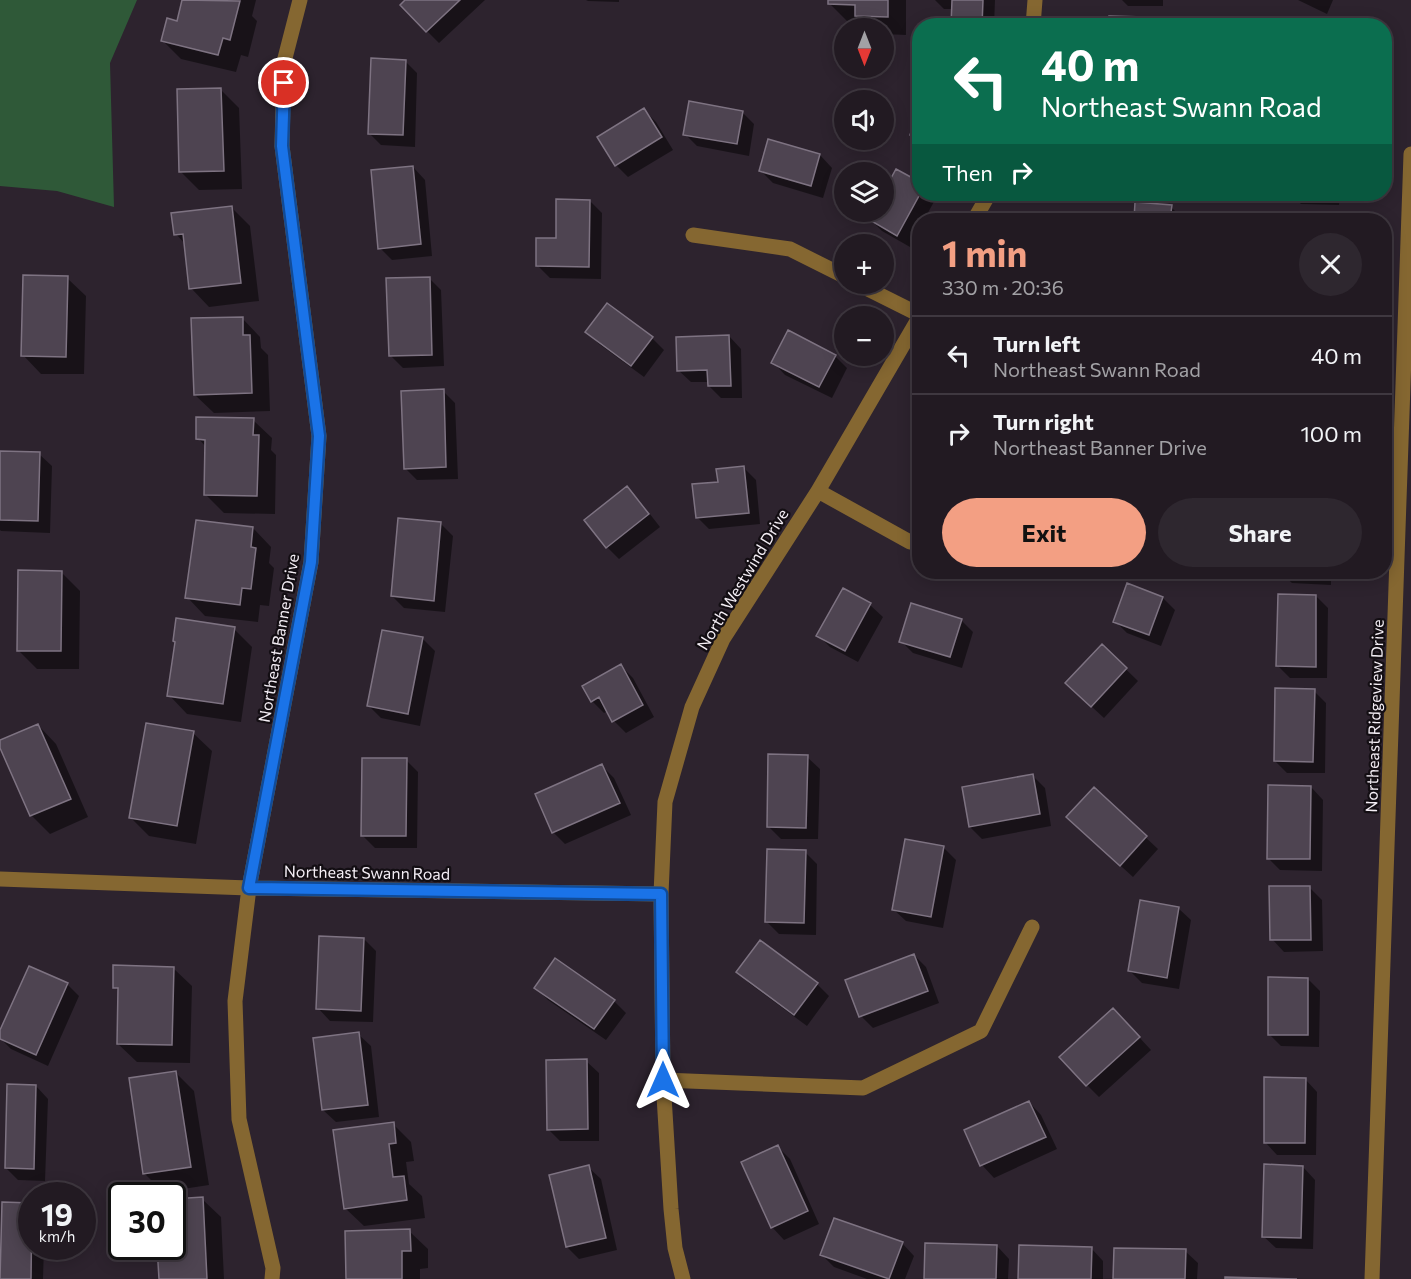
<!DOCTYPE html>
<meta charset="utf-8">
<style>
body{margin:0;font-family:Commissioner,sans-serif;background:#2e272f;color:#f1f3f6;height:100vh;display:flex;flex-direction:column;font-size:22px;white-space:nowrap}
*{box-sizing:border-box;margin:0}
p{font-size:20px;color:#a2a1a5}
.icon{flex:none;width:33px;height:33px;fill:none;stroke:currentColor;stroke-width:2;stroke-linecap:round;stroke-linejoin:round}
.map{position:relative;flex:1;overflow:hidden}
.sheet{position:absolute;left:912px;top:213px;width:480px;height:366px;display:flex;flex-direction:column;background:#221a22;border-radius:24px;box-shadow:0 3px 15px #0003,0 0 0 2px #3f3840}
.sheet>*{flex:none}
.banner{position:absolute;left:912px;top:18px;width:480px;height:183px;border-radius:24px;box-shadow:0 3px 15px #0003,0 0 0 2px #3f3840;background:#0b6e4f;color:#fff;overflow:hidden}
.needle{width:39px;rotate:180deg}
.fabs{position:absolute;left:834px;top:18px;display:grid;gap:12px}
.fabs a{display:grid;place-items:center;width:60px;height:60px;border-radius:50%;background:#221a22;box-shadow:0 3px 15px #0003,0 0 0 2px #3f3840;font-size:30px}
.speed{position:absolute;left:18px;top:1182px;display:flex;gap:12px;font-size:30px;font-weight:700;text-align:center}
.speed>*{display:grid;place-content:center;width:78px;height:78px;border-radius:50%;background:#221a22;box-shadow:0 3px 15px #0003,0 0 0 2px #3f3840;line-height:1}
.speed small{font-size:15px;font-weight:400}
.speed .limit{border:3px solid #111;border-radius:9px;background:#fff;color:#111}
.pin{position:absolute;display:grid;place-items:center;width:51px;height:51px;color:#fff;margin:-26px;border:3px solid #fff;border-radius:50%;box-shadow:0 2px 6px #0007}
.me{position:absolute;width:66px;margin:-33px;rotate:0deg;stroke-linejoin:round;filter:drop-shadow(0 0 4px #0008)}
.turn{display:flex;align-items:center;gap:21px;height:126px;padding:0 30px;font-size:27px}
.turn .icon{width:78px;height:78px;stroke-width:2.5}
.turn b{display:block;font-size:42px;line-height:51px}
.then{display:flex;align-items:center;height:57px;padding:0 30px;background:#0003;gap:12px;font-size:22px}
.round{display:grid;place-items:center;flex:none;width:63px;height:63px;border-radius:32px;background:#2e272f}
.head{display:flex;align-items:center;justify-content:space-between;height:102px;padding:0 30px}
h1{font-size:36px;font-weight:700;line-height:45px;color:#f39f83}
.action{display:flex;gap:12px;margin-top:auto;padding:12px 30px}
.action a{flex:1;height:69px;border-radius:36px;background:#f39f83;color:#111;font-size:24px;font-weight:700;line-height:69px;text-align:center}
.action a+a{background:#2e272f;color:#f1f3f6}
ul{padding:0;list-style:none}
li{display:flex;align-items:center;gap:18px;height:78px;padding:0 30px;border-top:2px solid #3f3840}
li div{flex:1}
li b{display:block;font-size:22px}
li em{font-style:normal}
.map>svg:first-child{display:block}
.green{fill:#2f5938}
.shadow{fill:#0007}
.building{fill:#4e4451;stroke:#7e7382;stroke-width:1.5}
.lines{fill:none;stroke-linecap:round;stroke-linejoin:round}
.minor{stroke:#856731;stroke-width:15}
.route-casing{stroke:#114b97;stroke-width:15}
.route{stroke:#1a73e8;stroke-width:10}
.labels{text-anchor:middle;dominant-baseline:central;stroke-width:4.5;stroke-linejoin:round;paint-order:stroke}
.street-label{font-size:16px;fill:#f4eef5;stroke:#130e13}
</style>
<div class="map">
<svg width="1411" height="1279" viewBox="0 0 1411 1279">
<rect width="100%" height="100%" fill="#2d232e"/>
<path class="green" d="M0,0H137L110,63L114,207L57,191L0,186Z"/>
<path class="shadow" d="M183,0H256L252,16L257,21L248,57L241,55L236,72L181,59L163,41L178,22Z
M408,0H485L439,43L427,31Z
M586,0H619V2L588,1Z
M830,0H906V35L884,34V28H869L863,22H848L830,4Z
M935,0H995L994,26H953V9H944Z
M1122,0H1163V6H1128Z
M1298,0H1333L1327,14Z
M405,61L417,73L415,147L381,145L369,133Z
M221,90L239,108L242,189L199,190L181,172Z
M644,110L656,122L673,150L628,177L616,165Z
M742,112L754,124L749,156L697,146L685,134Z
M769,141L820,155L832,168L823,198L773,183L761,171Z
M413,167L425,180L432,256L392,260L380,248Z
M896,171L920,194H932L936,198L924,220H920V229L910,247L882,231L870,219L874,212H884V194Z
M1291,194H1340L1339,205L1301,204Z
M590,201L602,213L601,279L550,278L538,266Z
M1137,204L1171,207L1183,219V220H1135Z
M231,207L250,226L259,301L209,307L191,288L185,244L176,234Z
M1288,216L1326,217L1329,220H1288Z
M67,278L86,296L84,374H41L23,355Z
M429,278L441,290L444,366L403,368L391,356Z
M242,318L260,337L261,348L268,355L270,411L214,413L195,395Z
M587,332L652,338L664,350L644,377L599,344Z
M729,336L741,349L742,398H721L709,386V382H691L678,370Z
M835,356L847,368L832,398L785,375L773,362Z
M443,391L455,403L458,479L417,480L405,468Z
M253,420L272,438L271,450L276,455L275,514L224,513L205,494L206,447L198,438Z
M0,453L39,454L52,466L50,533L1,531L0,530Z
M744,468L756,480L760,524L709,529L697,517L719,483Z
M627,488L639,500L660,527L619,559L607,547Z
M440,523L453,536L445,612L404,608L392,596Z
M253,528L271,547L269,563L274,568L269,606L260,605L258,622L205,616L187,597Z
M61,572L80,591L79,669H37L18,650Z
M1280,572H1331V585L1292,583Z
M1128,585L1163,598L1175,610L1161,646L1127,633L1115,621Z
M843,590L870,605L883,617L858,662L830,647L818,635Z
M1316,596L1328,608L1327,678H1290L1278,666Z
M961,620L973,632L962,668L913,653L901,641Z
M234,629L252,647L241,722L187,714L169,695Z
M423,639L435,651L420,726L381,718L369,706Z
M1102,646L1138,681L1104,718L1079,695Z
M621,666L633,678L654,717L626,733L614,721L608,711L604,713L592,701Z
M1314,691L1326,703L1325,773H1287L1275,761Z
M38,725L56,744L88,817L50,834L31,815L0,744V742Z
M193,733L212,751L196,844L149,836L131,818Z
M807,757L820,769L818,839H781L769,827Z
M406,760L418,772L417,848H375L363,836Z
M602,766L614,778L631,815L565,844L553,832Z
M1032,775L1045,788L1051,826L982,839L970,827Z
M1311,787L1323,800L1322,871L1280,870L1268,858Z
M1094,789L1158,849L1133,877L1080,829Z
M906,841L944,848L956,860L943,928L906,921L893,909Z
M805,852L817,864L816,935L779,934L767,922Z
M1310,888L1322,900L1323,951L1284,952L1272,939Z
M1178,908L1191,920L1179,989L1142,983L1130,971Z
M364,939L376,951L373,1022L330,1021L318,1008Z
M760,942L817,984L829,996L807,1026L750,984L738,972Z
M914,955L926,967L939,1003L873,1028L861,1016Z
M173,968L192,986L190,1063L137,1062L118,1044L119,992L115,987Z
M1308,979L1320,991L1319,1047L1281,1046L1269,1034Z
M67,984L79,996L48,1066L11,1049L0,1038V1034Z
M536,988L614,1001L626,1013L606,1040L548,1000Z
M1125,1022L1151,1050L1099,1097L1087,1085Z
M358,1034L371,1046L379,1117L336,1122L323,1110Z
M586,1061L599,1073V1141H560L548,1129Z
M176,1073L194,1091L209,1185L163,1192L145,1174Z
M1305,1079L1317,1092L1316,1155H1277L1265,1142Z
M36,1086L48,1099L45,1181L18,1180L6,1168Z
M1029,1102L1041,1115L1057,1149L994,1178L982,1165L966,1131Z
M393,1124L411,1142L414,1161L406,1162L409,1184L422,1196L425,1218L364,1226L345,1208Z
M778,1147L790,1159L819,1224L784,1240L772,1227Z
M588,1167L601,1179L617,1250L579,1259L567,1247Z
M1303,1167L1315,1180L1313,1249L1276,1248L1263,1236Z
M202,1199L221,1217L224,1279H160L172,1246Z
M32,1204V1246H44L43,1279H1Z
M409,1231L428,1249V1268L420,1269V1279H347Z
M902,1243L914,1256L905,1279H867L834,1267L822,1255Z
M997,1246L1009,1259L1008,1279H925Z
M1091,1248L1103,1261V1279H1019Z
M1185,1251L1198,1263L1197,1279H1115Z"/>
<path class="building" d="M182,0L240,1L230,40L223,38L218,55L161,41L167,18L177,21Z
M405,0H460L426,32L400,5Z
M828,0H888V17L855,16V5L828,4Z
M952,0H983L982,26H951Z
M1109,16L1145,17V26H1109Z
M371,58L406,60L403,135L368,134Z
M221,88L224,171L179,172L177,89Z
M689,101L743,111L737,144L683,135Z
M920,105V138L910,135Z
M644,108L662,137L615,166L597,137Z
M768,139L820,154L811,186L759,171Z
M413,166L421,244L378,249L371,170Z
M896,169L920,182V194L897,236L868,219L872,212H884V191Z
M556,199L590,200L589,267L536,266V238H556Z
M1135,202L1172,205L1170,220H1134Z
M232,206L241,283L189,289L183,234L174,235L171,213Z
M1287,214L1327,216V220H1286Z
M23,275L68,276L66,357L21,356Z
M430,277L432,355L389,356L386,278Z
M607,303L653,337L631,366L585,332Z
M243,317V335H250L252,393L194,395L191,318Z
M788,330L836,355L819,387L771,363Z
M729,335L731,386H708L707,370L677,371L676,337Z
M444,389L446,467L404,469L401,391Z
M196,417L254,418L253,435H259L257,496L204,495L205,440L196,439Z
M0,451L40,452L38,521L0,520Z
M744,466L749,513L696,518L692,484L718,482L716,469Z
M627,486L649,514L606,548L584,520Z
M398,518L441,522L434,601L391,596Z
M196,520L253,527L251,547L256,548L251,589L242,588L240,605L185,598Z
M18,570L62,571L61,651H17Z
M1127,583L1163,597L1149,635L1113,622Z
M843,588L871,603L845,651L816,636Z
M1278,594L1316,595V667L1276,666Z
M911,603L962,619L950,657L899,642Z
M176,618L235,627L223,704L167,696L175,642L173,641Z
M382,630L423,637L408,714L367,706Z
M1102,644L1127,668L1091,707L1065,683Z
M621,664L643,705L612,722L599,697L591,702L582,686Z
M1275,688L1315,689L1313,762L1274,761Z
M146,723L194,731L177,826L129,818Z
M38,724L71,799L30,816L0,748V740Z
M768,754L808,755L806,828L767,827Z
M362,758H407L406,836H361Z
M602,764L620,803L552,833L535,794Z
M1033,774L1040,814L969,827L962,787Z
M1268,785L1311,786L1310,859H1267Z
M1094,787L1147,836L1120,866L1066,817Z
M905,839L944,846L931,917L892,910Z
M767,849L806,850L804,923L765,922Z
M1269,886H1310L1311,940H1270Z
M1140,900L1179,907L1167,978L1128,971Z
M319,936L364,938L361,1011L316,1009Z
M760,940L818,983L794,1015L736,972Z
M914,954L928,991L859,1017L845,980Z
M555,958L615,1000L594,1029L534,988Z
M113,965L174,967L172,1045L117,1044L118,988H113Z
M29,966L68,983L36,1055L0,1039V1030Z
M1268,977L1308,978V1035H1268Z
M1113,1008L1140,1037L1086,1086L1059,1057Z
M359,1032L368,1105L322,1110L313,1038Z
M587,1059L588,1129L547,1130L546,1060Z
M176,1071L191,1167L143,1174L129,1078Z
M1264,1077L1306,1078L1305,1143H1264Z
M7,1084L36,1085L34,1169L5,1168Z
M1029,1101L1046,1137L980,1166L964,1130Z
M394,1122L396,1143L389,1144L393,1177L404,1176L407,1200L344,1209L333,1130Z
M778,1145L808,1211L771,1228L741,1162Z
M1264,1164L1303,1166L1301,1238L1262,1237Z
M589,1165L606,1238L566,1247L549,1175Z
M203,1197L207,1279H159L157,1246H172V1199Z
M2,1202L32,1203L31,1279H0Z
M834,1218L903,1242L889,1279L820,1255Z
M410,1229L411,1251H402V1279H346L345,1231Z
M925,1243L997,1245L996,1279H924Z
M1019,1245L1092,1247L1091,1279H1018Z
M1114,1248L1186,1249L1185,1279H1113Z
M1225,1277L1297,1279H1225Z"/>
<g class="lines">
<path class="minor" d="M1033,26L1035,0
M974,220L989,194
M693,235L790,249L844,276
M858,284L920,315
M818,491L910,542L920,544
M0,879L249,888L661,894
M663,1080L863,1088L981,1031L1032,927
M272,1279L273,1268L239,1119L235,1001L249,888L311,562L319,436L282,146L284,62L300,0
M683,1279L675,1248L671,1209L663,1080L661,894L665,802L692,707L723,639L818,491L920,316
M1372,1279L1411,154"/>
</g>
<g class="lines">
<defs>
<path id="route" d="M284,83L282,146L319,436L311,562L249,888L661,894L663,1080"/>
</defs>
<use href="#route" class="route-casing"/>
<use href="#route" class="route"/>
</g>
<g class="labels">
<g class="street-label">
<text transform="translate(742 579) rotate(-59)">North Westwind Drive</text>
<text transform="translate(278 638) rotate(-80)">Northeast Banner Drive</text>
<text transform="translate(1374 716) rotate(-88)">Northeast Ridgeview Drive</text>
<text transform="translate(367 872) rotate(1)">Northeast Swann Road</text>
</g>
</g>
</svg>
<div class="fabs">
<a><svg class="needle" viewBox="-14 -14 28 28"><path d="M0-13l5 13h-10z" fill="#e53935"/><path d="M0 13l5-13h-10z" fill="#a2a1a5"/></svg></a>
<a><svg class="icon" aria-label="sound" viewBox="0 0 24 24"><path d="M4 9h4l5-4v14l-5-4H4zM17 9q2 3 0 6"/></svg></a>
<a><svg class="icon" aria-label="layers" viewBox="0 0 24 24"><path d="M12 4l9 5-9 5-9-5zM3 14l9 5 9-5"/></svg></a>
<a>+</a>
<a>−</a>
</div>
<div class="speed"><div>19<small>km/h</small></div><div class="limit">30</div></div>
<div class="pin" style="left:284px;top:83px;background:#d93025"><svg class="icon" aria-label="arrive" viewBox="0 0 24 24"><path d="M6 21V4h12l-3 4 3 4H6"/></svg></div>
<svg class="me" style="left:663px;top:1080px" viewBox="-20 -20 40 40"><path d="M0-17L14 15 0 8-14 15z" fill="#1a73e8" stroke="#fff" stroke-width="4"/></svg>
<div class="banner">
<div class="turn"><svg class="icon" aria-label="left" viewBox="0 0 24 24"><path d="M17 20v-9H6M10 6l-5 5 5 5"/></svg><div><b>40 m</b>Northeast Swann Road</div></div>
<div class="then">Then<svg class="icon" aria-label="right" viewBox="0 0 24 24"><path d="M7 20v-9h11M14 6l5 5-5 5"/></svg></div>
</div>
<section class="sheet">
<div class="head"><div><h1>1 min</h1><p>330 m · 20:36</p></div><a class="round"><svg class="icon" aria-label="close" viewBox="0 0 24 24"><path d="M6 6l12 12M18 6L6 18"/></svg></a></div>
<ul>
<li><svg class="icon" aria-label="left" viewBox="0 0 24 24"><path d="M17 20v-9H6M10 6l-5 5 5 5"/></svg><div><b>Turn left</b><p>Northeast Swann Road</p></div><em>40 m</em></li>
<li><svg class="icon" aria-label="right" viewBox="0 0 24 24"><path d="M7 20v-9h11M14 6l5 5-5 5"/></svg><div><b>Turn right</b><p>Northeast Banner Drive</p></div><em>100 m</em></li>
</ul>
<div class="action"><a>Exit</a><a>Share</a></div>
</section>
</div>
